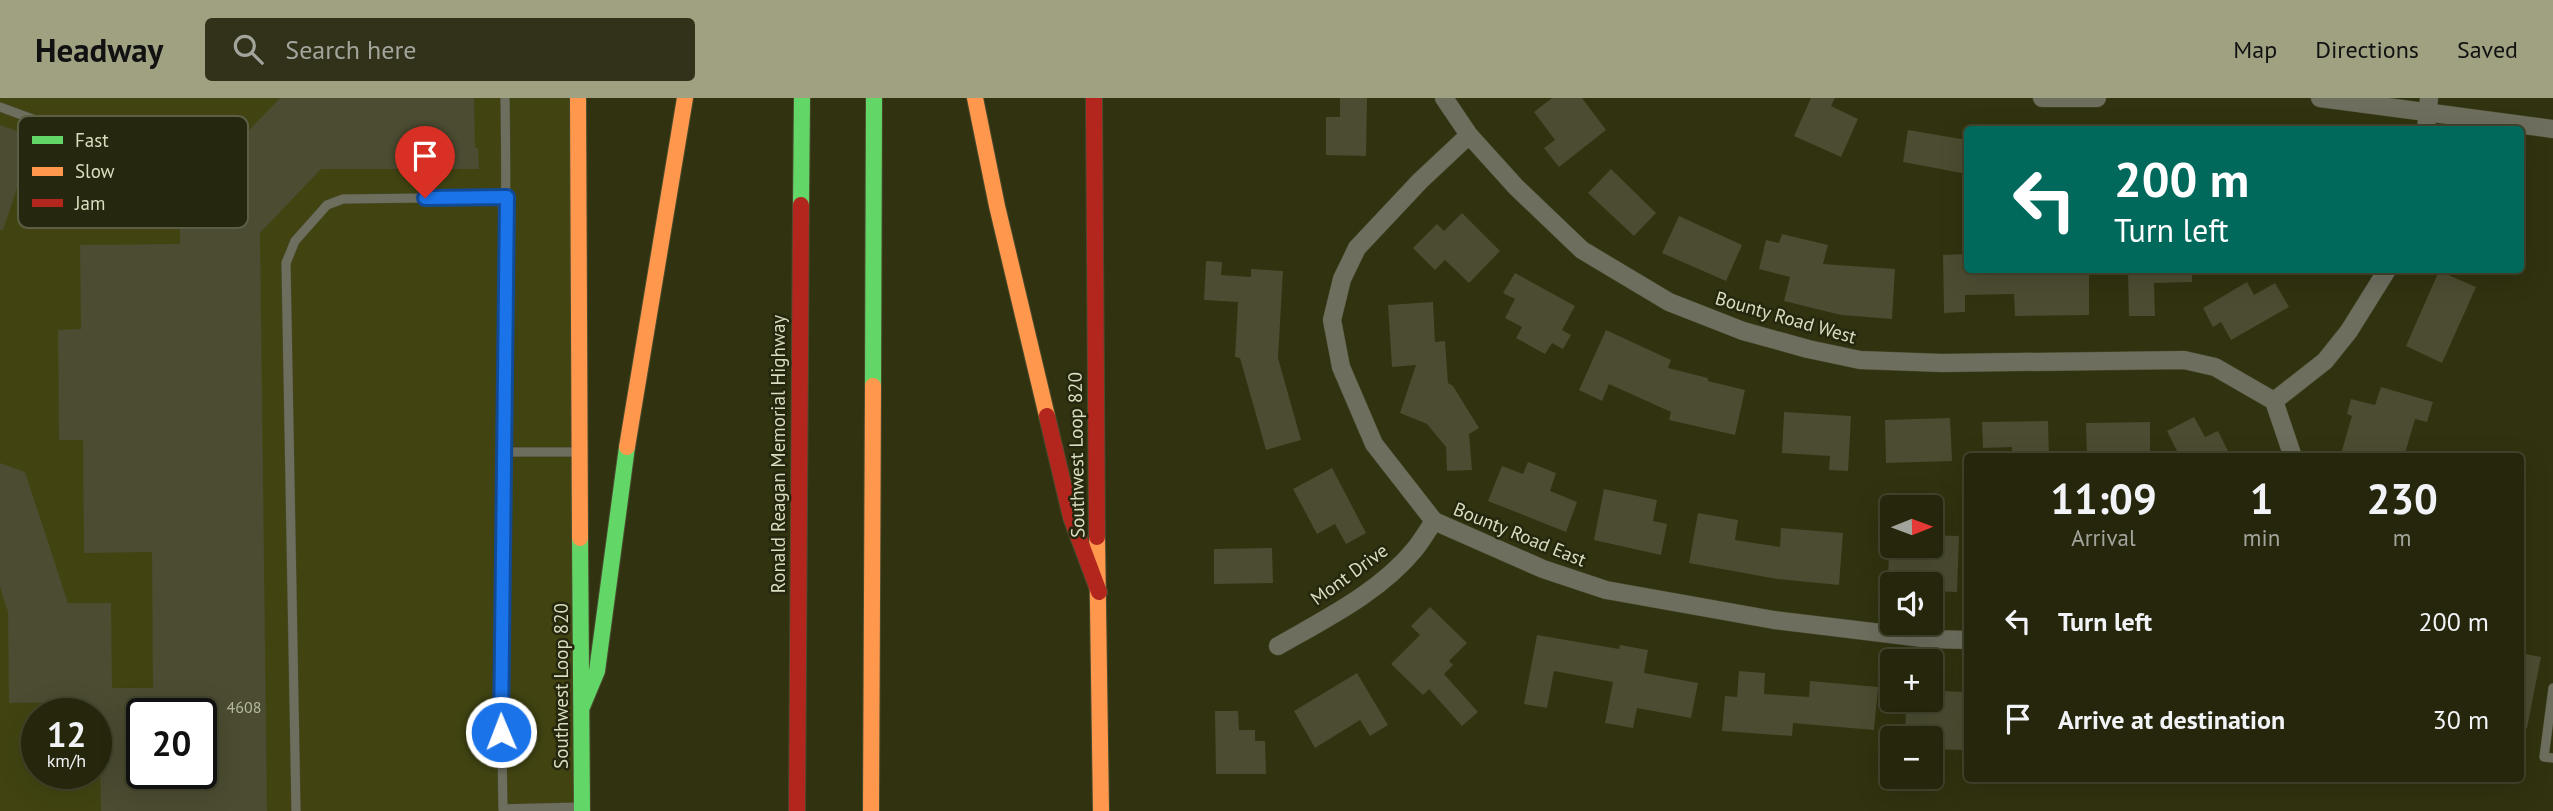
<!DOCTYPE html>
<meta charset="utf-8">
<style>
body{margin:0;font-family:"PT Sans",sans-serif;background:#313219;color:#f1f3f6;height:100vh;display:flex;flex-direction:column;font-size:26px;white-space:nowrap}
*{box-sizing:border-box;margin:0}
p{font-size:23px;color:#a3a59d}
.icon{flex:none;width:38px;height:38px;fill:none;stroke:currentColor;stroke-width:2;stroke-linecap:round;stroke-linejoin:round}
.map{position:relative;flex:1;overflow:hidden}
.drawer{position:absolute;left:1964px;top:355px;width:560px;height:329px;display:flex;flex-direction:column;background:#25260b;border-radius:7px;box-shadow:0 7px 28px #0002,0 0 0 2px #42432c}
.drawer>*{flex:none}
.top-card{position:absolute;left:1964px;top:28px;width:560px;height:147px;border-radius:7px;box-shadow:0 7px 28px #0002,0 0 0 2px #42432c;background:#00695c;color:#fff;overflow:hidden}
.needle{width:46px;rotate:89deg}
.buttons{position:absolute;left:1880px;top:397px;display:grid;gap:14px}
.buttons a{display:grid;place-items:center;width:63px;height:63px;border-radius:7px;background:#25260b;box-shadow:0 7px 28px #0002,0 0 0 2px #42432c;font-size:35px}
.speed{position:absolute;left:21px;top:600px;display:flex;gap:14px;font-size:35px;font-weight:700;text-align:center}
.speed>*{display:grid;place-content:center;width:91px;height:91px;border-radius:50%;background:#25260b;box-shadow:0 7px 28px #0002,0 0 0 2px #42432c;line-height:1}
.speed small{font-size:18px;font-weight:400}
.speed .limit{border:4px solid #111;border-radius:10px;background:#fff;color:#111}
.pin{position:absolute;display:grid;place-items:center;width:60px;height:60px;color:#fff;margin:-72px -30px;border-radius:50% 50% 50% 0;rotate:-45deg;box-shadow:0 0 7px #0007}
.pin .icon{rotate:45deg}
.me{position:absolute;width:77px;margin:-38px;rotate:359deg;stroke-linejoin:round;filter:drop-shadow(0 0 5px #0008)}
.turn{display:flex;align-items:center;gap:24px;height:147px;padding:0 35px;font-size:32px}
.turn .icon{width:91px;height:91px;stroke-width:2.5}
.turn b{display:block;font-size:49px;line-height:60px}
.eta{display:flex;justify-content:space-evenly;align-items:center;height:119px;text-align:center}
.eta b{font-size:42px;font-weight:600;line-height:49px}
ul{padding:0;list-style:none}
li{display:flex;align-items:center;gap:21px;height:98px;padding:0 35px}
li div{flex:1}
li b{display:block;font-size:26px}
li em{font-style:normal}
header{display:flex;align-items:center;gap:42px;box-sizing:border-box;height:98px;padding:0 35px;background:#9fa181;color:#111}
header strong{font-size:33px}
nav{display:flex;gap:38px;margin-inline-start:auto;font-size:24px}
.search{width:490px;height:63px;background:#313219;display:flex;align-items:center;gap:18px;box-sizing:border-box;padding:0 24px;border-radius:7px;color:#a3a59d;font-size:26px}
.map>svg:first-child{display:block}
.built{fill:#414411;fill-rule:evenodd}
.building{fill:#4b4c31;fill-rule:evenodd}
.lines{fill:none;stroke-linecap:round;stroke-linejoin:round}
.lane-casing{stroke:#4a4b2e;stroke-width:10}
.street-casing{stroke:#4a4b2e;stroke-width:19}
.fast-casing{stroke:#4a4b2e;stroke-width:18}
.slow-casing{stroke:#4a4b2e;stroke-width:18}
.jam-casing{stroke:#4a4b2e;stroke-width:18}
.lane{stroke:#6d6e5e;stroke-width:9}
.street{stroke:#6d6e5e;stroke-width:18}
.fast{stroke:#63d668;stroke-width:16}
.slow{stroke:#ff974d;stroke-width:16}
.jam{stroke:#b3261e;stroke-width:16}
.route-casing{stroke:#114b97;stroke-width:18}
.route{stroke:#1a73e8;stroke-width:12}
.labels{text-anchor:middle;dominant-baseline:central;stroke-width:5;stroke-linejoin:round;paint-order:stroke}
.number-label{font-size:16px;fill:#b6b99b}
.street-label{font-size:19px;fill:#daddbe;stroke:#25270e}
.key{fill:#25270e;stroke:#5b5e43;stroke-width:2}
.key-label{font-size:19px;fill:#daddbe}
</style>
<header>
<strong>Headway</strong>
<div class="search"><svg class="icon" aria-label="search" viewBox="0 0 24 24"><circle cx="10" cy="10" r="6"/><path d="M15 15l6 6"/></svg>Search here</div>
<nav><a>Map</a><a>Directions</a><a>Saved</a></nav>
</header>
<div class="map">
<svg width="2553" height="713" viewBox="0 0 2553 713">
<rect width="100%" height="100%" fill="#31320f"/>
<path class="built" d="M0,0H578L582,713H0ZM37,616H96V676H37ZM142,616H201V676H142Z"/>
<path class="building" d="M280,0H474L475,50H478L479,71H321L260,135L267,713H101L99,617L86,604L9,605L8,514L0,489V365L25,374L68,505H111L112,590H153L152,454L84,455L83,342H59L58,232L81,231L80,147L180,146L179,105ZM142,616H201V676H142Z
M1340,0H1367L1366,58L1326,57V19H1340Z
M1552,0H1582L1606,32L1559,69L1544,50L1555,42L1534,14Z
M1811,0H1835L1831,8L1858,21L1841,59L1794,38Z
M0,27L34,39L3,132H0Z
M1908,32L1967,42V76L1903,64Z
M1611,71L1656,115L1634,138L1588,95Z
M1462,115L1500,153L1469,185L1445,162L1435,172L1413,150L1437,126L1444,133Z
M1679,118L1742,147L1726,183L1662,155Z
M1782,136L1828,147L1823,166L1895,171L1892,221L1841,217L1784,203L1790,179L1759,171L1766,142L1779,145Z
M1967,156V172H2073V177H2089V217L2015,218L2014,196L1965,197V214L1944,215L1943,157Z
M1206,163L1222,164L1221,177L1251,179V171L1283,173L1278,260L1301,342L1266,352L1240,260L1235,259L1238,204L1204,202Z
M2128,172H2192V184L2154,185L2155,218H2129Z
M2439,173L2476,189L2442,265L2406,248Z
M1515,175L1575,208L1562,232L1571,237L1563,251L1552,245L1545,256L1516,240L1522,229L1505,220L1515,201L1503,195Z
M2247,184L2254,197L2275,185L2289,209L2231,242L2221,224L2213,229L2203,210Z
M1433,204L1435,244L1445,243L1448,285L1453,288L1479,330L1469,336L1472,372L1447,373L1446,349L1427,326L1400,315L1416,267L1392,269L1388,207Z
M1606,232L1671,262L1668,270L1708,280V283L1745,292L1735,337L1669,322L1671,314L1609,286L1602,303L1579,292Z
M2381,289L2433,304L2427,324L2415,321L2404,359H2340L2352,318L2347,316L2351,301L2375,307Z
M1784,314L1851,318L1848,373L1829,372L1830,358L1782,355Z
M2194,319L2205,339L2218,333L2231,359H2180L2167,333Z
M1950,320L1952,363L1886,365L1885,322Z
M2048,323L2049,359H2012V349L1983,350L1982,324Z
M2150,324V359H2087L2086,325Z
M1528,364L1556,375L1550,393L1577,404L1566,434L1488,403L1502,368L1523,376Z
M1332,370L1366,435L1346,446L1335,426L1317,436L1293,391Z
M1604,391L1657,402L1653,423L1667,426L1661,457L1594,442Z
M1698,415L1738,422L1735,442L1780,449L1781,430L1843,435L1839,487L1777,481L1689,465Z
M1930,437L1959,438L1957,494L1932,493L1933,486H1888L1889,448H1930Z
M1272,450L1273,485L1214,486V451Z
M1430,509L1467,545L1449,563L1453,567L1444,576L1478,614L1462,628L1429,591L1423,597L1391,566L1420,537L1411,528Z
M1537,537L1619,551L1620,547L1648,552L1644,575L1698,585L1691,620L1637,610L1633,630L1605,625L1613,584L1554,573L1547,610L1524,606Z
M2520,555L2541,559L2527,630H2520Z
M1739,573L1765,575L1764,596L1809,599L1810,583L1878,589L1874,632L1793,625L1792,638L1722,633L1725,598L1737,599Z
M1357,575L1388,627L1370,638L1360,622L1315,650L1294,613Z
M1941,593L1966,594L1964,652L1930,651V640H1905L1906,608L1941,609Z
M1215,613H1238L1239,632H1255V643H1265L1266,676H1216Z"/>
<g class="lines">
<defs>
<path id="lane" d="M505,0C509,237 498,474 503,711L580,709
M0,9L84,40
M504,354H579
M2553,590L2544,659L2553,660
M296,713L286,165L295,143L327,107L343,101L507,99"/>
<path id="street" d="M1444,0L1469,37L1516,89L1582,152L1669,204L1743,233L1808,251L1860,262L1942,265L2184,262L2215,269L2274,303
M2042,0H2097
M2320,0L2553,31
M2426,32L2429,0
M1469,37L1420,83L1357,150L1342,181L1332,222L1341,269L1374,346L1434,423L1543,471L1606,492L1774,522L1931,541L1967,542
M2274,303L2325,263L2349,233L2387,172
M2274,303L2293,359
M1278,548C1325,521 1380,494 1415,451C1422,442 1428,432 1434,423"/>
<path id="fast" d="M801,107L802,0
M873,288L874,0
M580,440L582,713
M582,609L597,573L627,349"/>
<path id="slow" d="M578,0L580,440
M975,0L997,108L1047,318
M627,349L685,0
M1097,439L1101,713
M871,713L873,288"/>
<path id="jam" d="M1094,0L1097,439
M1047,318L1071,419L1099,494
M797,713L801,107"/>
</defs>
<use href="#lane" class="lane-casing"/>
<use href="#street" class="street-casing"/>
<use href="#fast" class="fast-casing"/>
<use href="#slow" class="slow-casing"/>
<use href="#jam" class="jam-casing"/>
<use href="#lane" class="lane"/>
<use href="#street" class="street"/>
<use href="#fast" class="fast"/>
<use href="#slow" class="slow"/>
<use href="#jam" class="jam"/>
</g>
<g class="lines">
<defs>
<path id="route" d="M425,100L507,99L501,634"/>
</defs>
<use href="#route" class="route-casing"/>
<use href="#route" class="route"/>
</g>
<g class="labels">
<g class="number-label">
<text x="244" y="609">4608</text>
</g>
<g class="street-label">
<text transform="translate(1786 219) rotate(16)">Bounty Road West</text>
<text transform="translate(778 356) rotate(-90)">Ronald Reagan Memorial Highway</text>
<text transform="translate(1076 357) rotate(-91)">Southwest Loop 820</text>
<text transform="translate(1520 436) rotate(22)">Bounty Road East</text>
<text transform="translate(1349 476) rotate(-36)">Mont Drive</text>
<text transform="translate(561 588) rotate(-90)">Southwest Loop 820</text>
</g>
</g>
<rect x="18" y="18" width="230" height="112" rx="10" class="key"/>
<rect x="32" y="38" width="31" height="8" fill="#63d668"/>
<rect x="32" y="69" width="31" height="9" fill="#ff974d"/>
<rect x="32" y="101" width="31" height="8" fill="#b3261e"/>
<g class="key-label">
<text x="75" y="49">Fast</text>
<text x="75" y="80">Slow</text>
<text x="75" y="112">Jam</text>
</g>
</svg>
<div class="buttons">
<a><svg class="needle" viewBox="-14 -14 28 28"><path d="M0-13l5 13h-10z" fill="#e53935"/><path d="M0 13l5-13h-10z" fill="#a3a59d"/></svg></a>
<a><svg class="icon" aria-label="sound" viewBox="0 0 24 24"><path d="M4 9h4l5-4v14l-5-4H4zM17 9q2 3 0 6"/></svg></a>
<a>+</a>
<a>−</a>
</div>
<div class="speed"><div>12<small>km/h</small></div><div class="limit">20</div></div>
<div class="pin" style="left:425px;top:100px;background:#d93025"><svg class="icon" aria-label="arrive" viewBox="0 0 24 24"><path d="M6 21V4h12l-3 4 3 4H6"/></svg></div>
<svg class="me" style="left:501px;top:634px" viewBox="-20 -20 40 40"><circle r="17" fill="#1a73e8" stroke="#fff" stroke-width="3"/><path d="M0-11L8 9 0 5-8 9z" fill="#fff"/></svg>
<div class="top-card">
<div class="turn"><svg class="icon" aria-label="left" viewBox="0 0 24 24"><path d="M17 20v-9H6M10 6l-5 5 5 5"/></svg><div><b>200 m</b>Turn left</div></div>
</div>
<section class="drawer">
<div class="eta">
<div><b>11:09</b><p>Arrival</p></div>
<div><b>1</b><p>min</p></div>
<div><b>230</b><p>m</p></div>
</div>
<ul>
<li><svg class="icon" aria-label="left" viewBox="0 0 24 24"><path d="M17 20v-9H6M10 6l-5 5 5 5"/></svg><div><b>Turn left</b></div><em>200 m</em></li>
<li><svg class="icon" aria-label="arrive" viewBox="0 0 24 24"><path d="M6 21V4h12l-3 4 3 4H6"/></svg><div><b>Arrive at destination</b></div><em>30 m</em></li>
</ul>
</section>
</div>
